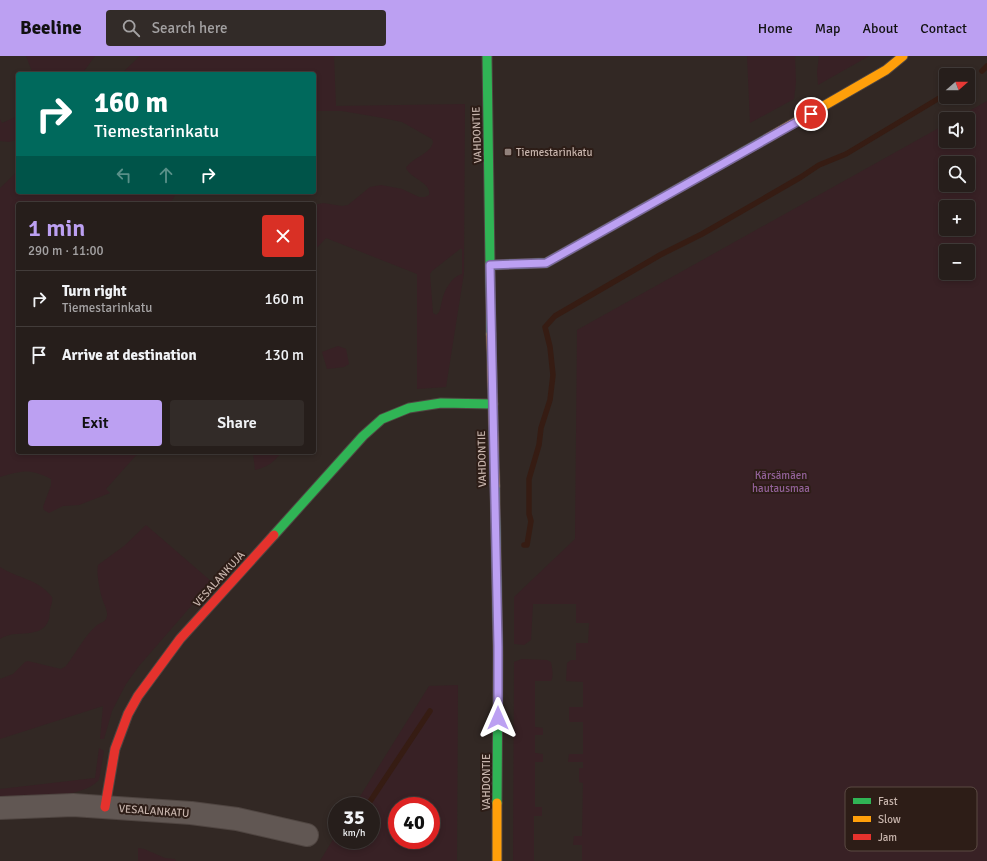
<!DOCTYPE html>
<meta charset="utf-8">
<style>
body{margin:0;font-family:Signika,sans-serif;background:#322b28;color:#f1f3f6;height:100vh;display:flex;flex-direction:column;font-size:15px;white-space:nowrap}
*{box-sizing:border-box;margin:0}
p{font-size:13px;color:#a4a2a3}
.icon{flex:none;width:22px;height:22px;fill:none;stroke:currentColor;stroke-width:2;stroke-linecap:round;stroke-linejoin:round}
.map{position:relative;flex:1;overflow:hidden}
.sheet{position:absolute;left:16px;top:146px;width:300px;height:252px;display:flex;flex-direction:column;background:#261e1b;border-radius:4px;box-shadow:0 2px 6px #0003,0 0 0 1px #423c3a}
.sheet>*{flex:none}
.guide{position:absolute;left:16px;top:16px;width:300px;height:122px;border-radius:4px;box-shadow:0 2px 6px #0003,0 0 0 1px #423c3a;background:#00695c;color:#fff;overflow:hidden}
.needle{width:26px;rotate:70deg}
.buttons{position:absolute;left:939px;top:12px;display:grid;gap:8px}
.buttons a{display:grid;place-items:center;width:36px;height:36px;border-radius:4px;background:#261e1b;box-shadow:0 2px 6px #0003,0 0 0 1px #423c3a;font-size:20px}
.speed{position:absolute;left:328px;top:741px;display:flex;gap:8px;font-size:20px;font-weight:700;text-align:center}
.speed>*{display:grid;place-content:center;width:52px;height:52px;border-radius:50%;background:#261e1b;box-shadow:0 2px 6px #0003,0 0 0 1px #423c3a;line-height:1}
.speed small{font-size:10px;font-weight:400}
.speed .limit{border:6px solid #d22;background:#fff;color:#111}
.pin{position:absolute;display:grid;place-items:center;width:34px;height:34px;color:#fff;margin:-17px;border:2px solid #fff;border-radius:50%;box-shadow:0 1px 4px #0007}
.me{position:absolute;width:44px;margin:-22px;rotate:0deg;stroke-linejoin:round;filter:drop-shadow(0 0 3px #0008)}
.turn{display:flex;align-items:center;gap:14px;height:84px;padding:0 12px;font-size:18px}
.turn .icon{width:52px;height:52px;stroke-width:2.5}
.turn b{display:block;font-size:28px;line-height:34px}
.lanes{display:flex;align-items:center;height:38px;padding:0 12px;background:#0003;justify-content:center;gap:20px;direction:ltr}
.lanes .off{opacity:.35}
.round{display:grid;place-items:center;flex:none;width:42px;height:42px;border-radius:4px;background:#322b28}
.head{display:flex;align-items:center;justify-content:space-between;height:68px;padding:0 12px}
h1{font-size:24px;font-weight:600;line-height:30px;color:#bca0f2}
.button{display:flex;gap:8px;margin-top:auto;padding:8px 12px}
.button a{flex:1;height:46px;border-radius:4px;background:#bca0f2;color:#111;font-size:16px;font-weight:600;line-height:46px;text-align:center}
.button a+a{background:#322b28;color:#f1f3f6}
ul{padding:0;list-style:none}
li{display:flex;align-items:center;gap:12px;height:56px;padding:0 12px;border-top:1px solid #423c3a}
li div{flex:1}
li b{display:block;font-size:15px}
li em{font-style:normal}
header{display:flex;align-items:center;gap:24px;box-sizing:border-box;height:56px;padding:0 20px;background:#bca0f2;color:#111}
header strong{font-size:19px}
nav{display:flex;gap:22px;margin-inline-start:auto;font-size:14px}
.search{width:280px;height:36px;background:#322b28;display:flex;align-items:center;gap:10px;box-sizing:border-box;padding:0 14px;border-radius:4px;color:#a4a2a3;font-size:15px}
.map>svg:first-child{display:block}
.green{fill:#382125;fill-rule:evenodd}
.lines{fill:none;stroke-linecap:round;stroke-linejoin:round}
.stream{stroke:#361c13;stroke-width:5.5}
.street-casing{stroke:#4f4541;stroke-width:24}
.fast-casing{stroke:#4f4541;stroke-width:11}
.slow-casing{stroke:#4f4541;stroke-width:11}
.jam-casing{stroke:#4f4541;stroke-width:11}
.street{stroke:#615753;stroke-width:22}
.fast{stroke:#30b455;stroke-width:9}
.slow{stroke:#ff9f0a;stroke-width:9}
.jam{stroke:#e5322d;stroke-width:9}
.route-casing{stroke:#7a689d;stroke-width:10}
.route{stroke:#bca0f2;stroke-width:7}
.poi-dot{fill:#92827c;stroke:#2d1d17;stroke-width:1.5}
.labels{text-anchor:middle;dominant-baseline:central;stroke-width:4;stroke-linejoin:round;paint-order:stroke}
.street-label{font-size:11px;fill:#c6b3ab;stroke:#2d1d17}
.poi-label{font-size:11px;fill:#c6b3ab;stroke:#2d1d17;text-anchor:start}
.park-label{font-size:11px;fill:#926198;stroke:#2d1d17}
.key{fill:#2d1d17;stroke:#5b4a43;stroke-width:1}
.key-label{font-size:11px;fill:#c6b3ab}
</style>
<header>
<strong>Beeline</strong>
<div class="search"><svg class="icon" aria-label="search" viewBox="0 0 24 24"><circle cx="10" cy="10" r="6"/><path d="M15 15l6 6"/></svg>Search here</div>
<nav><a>Home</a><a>Map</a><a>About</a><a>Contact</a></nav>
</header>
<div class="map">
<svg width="987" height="805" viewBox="0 0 987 805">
<rect width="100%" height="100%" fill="#322824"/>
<path class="green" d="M26,0H95L82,18H33Z
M140,0H334L336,50L465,48L464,217L446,331L417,333V218L326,182L314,195V149L323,147L342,150L348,149L370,131L381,129L402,133L419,141H425L429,139C432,127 411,123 406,112C413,101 431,98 433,86L432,83L402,66L383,62L342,55H314V18H121ZM460,193H462V218C451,221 444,235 442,245C440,251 441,256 436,259L433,257L430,218L432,215Z
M747,0H795L796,26L794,43L750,67Z
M819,0H869L818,29L817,16Z
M987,45V805H582V789H573L574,780H582L583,727L579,726V712H583V706H568L569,698H583V666H569V651H583V626L566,625L567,607L571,604H576V587H588L589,567H576V548H533L531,584L524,589L514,588V541L575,483L577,274L946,68V85H968V63H955ZM946,107H968V129H946ZM946,151H968V173H946ZM946,195H968V217H946Z
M18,60V83L9,86L0,85V63L2,67Z
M18,115V136H179L175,139L170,148H18V396H139L106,433L110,437L79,449L63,450L49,457L44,454L43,451L51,429V423C29,412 22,415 0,421V132Z
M338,290L346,293L349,308L344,311L327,313L322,296Z
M253,396H281C276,405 266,412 255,414Z
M146,469L212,526L139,610L126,628L112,655L104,683H100L103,650L0,683V623L13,618L25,606L28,605L61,613L66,610C76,597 84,581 96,570C100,566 106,567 107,560C108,555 104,548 102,542C100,535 96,516 98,509L124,490Z
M0,511C18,523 37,522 52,541C53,546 51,549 50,553C49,556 50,560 49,563C42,585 15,572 0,583Z
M522,603L547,604L551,606C552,612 554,620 551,625H535V671L543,672V679H535V697L543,698V706H535V751H542V760H534V805H513L514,606Z
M458,629L457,805H320L337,777V784H371V750H354L429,630ZM397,750H431V784H397Z
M99,692L104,695L99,724C82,743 26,742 0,744V733L95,722Z
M138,792L144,793L165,802L175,803L176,805H138Z"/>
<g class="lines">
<path class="stream" d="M982,15L987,10
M524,489H527L531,465L529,458V423L539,389L541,372L550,344L553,319L550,291L545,271L555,260L660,199L702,178L801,121L819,109L846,98L946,38
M367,750L430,655"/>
<defs>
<path id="street" d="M0,752L73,749L191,757L237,763L307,779"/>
<path id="fast" d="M487,0L491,278
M490,209L546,207L768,82
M495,430L498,599L497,747
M274,479L363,380L382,363L409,352L441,347L493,348"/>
<path id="slow" d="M768,82L886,14L903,0
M491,278L495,430
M497,805V747"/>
<path id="jam" d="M105,751L115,693L128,658L138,640L180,583L274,479"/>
</defs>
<use href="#street" class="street-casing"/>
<use href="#fast" class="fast-casing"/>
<use href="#slow" class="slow-casing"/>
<use href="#jam" class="jam-casing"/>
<use href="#street" class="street"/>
<use href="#fast" class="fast"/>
<use href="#slow" class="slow"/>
<use href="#jam" class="jam"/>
</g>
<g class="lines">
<defs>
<path id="route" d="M498,662V590L490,209L546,207L811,58"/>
</defs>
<use href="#route" class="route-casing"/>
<use href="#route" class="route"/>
</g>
<rect class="poi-dot" x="504" y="92" width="8" height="8" rx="2"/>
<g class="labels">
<g class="street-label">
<text transform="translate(477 79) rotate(-92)">VAHDONTIE</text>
<text transform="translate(482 403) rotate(-91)">VAHDONTIE</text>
<text transform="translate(219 523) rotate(-48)">VESALANKUJA</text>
<text transform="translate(486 726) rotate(-90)">VAHDONTIE</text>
<text transform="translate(154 755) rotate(4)">VESALANKATU</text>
</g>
<g class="poi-label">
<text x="516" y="96">Tiemestarinkatu</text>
</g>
<g class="park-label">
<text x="781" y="419">Kärsämäen<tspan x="781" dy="13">hautausmaa</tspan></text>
</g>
</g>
<rect x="845" y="731" width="132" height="64" rx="6" class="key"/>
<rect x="853" y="742" width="18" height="6" fill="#30b455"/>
<rect x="853" y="760" width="18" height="6" fill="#ff9f0a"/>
<rect x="853" y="778" width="18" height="6" fill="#e5322d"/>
<g class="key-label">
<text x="878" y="749">Fast</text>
<text x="878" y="767">Slow</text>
<text x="878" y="785">Jam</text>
</g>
</svg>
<div class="buttons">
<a><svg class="needle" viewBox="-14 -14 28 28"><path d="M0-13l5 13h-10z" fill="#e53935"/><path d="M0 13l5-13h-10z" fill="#a4a2a3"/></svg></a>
<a><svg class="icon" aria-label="sound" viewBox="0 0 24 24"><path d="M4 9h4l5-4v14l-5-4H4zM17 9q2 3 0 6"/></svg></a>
<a><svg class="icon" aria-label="search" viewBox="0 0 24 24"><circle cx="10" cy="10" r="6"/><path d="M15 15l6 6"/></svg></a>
<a>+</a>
<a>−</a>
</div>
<div class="speed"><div>35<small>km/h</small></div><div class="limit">40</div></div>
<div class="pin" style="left:811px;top:58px;background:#d93025"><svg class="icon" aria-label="arrive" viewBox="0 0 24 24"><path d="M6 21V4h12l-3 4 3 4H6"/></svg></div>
<svg class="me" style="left:498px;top:662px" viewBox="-20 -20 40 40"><path d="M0-17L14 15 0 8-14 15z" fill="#bca0f2" stroke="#fff" stroke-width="4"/></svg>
<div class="guide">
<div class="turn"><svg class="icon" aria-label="right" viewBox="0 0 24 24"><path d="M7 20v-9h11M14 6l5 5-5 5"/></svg><div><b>160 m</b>Tiemestarinkatu</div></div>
<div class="lanes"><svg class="icon off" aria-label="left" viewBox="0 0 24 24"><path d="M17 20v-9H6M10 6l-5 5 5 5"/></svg><svg class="icon off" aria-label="ahead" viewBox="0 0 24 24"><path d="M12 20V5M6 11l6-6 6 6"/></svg><svg class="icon" aria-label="right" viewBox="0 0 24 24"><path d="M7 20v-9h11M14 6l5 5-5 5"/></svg></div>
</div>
<section class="sheet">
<div class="head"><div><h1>1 min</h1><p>290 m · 11:00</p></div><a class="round" style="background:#d93025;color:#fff"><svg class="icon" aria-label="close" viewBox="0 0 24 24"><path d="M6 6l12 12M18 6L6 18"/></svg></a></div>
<ul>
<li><svg class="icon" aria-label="right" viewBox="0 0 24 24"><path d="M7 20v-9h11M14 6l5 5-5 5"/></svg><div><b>Turn right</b><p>Tiemestarinkatu</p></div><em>160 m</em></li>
<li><svg class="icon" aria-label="arrive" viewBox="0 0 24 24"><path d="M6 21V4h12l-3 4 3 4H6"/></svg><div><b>Arrive at destination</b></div><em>130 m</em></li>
</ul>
<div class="button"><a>Exit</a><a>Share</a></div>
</section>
</div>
